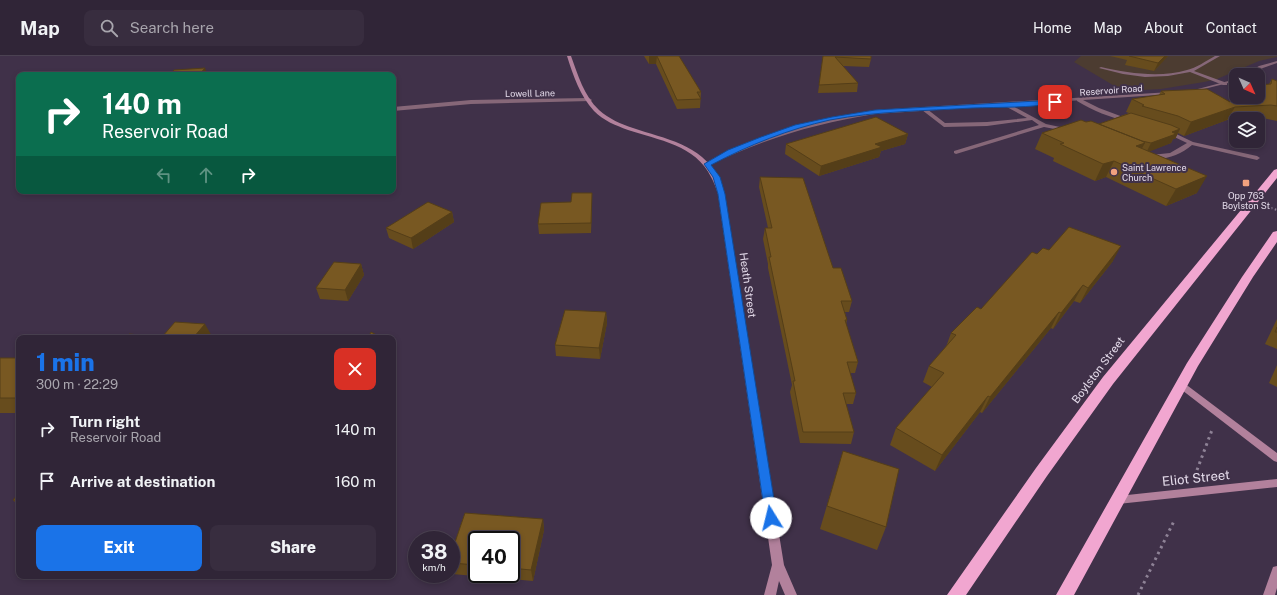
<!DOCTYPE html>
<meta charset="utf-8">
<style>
body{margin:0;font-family:"Public Sans",sans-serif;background:#382d3f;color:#f1f3f6;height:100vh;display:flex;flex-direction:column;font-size:15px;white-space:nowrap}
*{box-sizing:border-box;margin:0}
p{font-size:13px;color:#a8a5ad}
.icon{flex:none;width:22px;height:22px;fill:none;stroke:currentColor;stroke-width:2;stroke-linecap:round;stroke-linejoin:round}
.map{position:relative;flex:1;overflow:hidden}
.side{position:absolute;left:16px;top:279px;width:380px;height:244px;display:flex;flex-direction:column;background:#302537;border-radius:8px;box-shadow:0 2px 6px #0003,0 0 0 1px #4b4252}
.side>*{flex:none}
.guide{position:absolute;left:16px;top:16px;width:380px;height:122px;border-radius:8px;box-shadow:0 2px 6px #0003,0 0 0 1px #4b4252;background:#0b6e4f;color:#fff;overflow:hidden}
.needle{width:26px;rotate:135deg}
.fabs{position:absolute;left:1229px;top:12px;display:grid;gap:8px}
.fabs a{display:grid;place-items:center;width:36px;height:36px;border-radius:8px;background:#302537;box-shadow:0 2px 6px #0003,0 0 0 1px #4b4252;font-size:20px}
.speed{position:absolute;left:408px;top:475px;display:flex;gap:8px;font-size:20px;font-weight:700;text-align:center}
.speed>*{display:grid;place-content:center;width:52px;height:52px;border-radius:50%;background:#302537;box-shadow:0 2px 6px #0003,0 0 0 1px #4b4252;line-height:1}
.speed small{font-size:10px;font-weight:400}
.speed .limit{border:2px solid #111;border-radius:6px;background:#fff;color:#111}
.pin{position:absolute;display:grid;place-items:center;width:34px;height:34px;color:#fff;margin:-17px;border-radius:8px;box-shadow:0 2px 6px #0006}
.me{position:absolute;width:44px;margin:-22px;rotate:351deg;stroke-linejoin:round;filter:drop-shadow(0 0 3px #0008)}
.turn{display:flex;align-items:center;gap:14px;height:84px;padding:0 20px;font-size:18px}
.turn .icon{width:52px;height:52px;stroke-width:2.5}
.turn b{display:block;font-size:28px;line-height:34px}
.lanes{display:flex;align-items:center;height:38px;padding:0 20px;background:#0003;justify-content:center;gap:20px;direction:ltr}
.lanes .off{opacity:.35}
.round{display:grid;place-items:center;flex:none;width:42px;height:42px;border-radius:8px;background:#382d3f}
.summary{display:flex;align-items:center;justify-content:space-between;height:68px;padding:0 20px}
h1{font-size:24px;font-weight:800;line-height:30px;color:#1a73e8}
.cta{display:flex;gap:8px;margin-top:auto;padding:8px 20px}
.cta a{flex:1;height:46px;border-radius:8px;background:#1a73e8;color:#fff;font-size:16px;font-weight:800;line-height:46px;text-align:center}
.cta a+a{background:#382d3f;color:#f1f3f6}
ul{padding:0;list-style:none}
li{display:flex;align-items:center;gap:12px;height:52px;padding:0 20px}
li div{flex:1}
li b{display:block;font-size:15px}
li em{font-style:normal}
header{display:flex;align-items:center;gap:24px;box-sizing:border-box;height:56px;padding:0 20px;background:#302537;border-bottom:1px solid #4b4252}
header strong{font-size:19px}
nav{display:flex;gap:22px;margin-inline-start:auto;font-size:14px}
.search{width:280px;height:36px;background:#382d3f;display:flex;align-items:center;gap:10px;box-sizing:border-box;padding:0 14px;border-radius:8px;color:#a8a5ad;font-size:15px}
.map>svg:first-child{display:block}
.commercial{fill:#4c3c31}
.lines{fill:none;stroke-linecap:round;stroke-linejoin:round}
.path-far1{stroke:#8e8296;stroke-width:2;stroke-dasharray:1.5 2.5;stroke-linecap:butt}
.path{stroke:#8e8296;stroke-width:3;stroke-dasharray:2.5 4;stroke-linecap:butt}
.lane{fill:#866778;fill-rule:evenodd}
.street{fill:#866778;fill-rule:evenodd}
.secondary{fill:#b2819c;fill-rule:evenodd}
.highway{fill:#f1a6d0;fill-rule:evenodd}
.wall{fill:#674c1d;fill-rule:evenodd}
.shaded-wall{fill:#543e18}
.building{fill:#785822;stroke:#543e18}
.route{fill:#1a73e8;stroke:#114b97}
.poi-dot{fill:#f2a17e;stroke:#403149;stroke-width:1.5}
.labels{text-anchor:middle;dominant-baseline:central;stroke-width:4;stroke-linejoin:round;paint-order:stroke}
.far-street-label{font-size:9px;fill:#e4dbea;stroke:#403149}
.far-poi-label{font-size:9px;fill:#e4dbea;stroke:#403149;text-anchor:start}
.street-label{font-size:11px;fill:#e4dbea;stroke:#403149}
.near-street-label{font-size:13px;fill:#e4dbea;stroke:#403149}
</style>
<header>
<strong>Map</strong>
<div class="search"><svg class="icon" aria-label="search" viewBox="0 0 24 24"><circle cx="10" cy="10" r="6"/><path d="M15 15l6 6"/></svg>Search here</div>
<nav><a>Home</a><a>Map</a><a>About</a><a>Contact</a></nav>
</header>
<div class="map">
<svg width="1277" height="539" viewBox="0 0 1277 539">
<rect width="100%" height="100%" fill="#403149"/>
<path class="commercial" d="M1081,0H1277V1L1259,5L1217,23L1204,26L1161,33L1123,35L1074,6Z"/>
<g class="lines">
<path class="path-far1" d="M1271,152L1277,154"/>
<path class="path" d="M1197,414L1212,374
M1138,539L1175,463"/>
<path class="lane" d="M1215,0H1220L1194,15L1227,27V29H1223L1190,16L1168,20L1145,21L1123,18L1099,12L1101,11C1128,17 1159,22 1187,14C1196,12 1206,5 1215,0Z
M1077,43H1081L1099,52L1131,64L1128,66C1110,61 1093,55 1077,45Z
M1007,47L1046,68L1074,74L1071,76L1044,71L956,98L954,97V95L1039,69L1032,64L987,70L944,71L922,54L927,53L945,67L987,66L1027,62L1005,50L1004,49Z
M1166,75H1170L1193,86L1257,100L1260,102L1257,104L1192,89C1180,99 1165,105 1149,102L1148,101L1151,99L1170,97L1187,87L1166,77Z"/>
<path class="street" d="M1277,5V7L1263,12L1250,19H1244L1259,10Z
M1236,23V25L1196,35L1194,34Z
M1171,36H1173V38L875,58C817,67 763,83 710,109H706L705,108C713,101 726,97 735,93C780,73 827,62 875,54Z
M589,42L592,44L591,45L471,48L393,55V51L471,44Z"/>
<path class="secondary" d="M567,0H571C578,19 584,40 599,54C609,63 621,68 633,72C665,83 701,88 718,121C720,126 722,132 724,138L784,509L797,539H785L779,525L776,539H764L772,509L718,138C716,132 714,126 711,121C696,89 658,84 628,74C615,69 604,65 594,55C580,40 573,19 567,0Z
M1181,326L1184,327L1277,397V406L1274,405L1178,331L1177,329L1178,327Z
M1277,423V431L1118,448L1114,447L1113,444L1114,441L1118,440Z
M1277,510V532L1275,539H1263L1273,511Z"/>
<path class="highway" d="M1277,113V122L1113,328L1047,420L966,539H947L1036,412L1103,321L1274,114Z
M1277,175V186L1253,221L1198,310L1074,539H1056L1187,307L1242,221L1273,176Z"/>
</g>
<path class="wall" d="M644,0H679L701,36L700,52L677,53L656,8H649Z
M823,0L871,3L869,11L843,10L858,27L857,36L818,37Z
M1110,0H1168L1154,15L1125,9L1127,4Z
M1272,23L1277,25V65L1263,62L1227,64L1184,80L1178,77L1175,83H1173L1171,87L1149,95L1197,137L1166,150L1106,121L1095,125L1053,105L1054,102L1035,93L1042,77L1086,66L1099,68L1129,57L1126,56L1132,43L1159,39L1161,35L1230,46L1269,28Z
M908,78L905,88L881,95L879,101L819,120L785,98L786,88Z
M760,121L833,212L852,245L849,256H845L847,264L846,268L858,306L855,317H850L856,337L853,348H846L854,376L851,388L800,387L790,336L792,329L768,212V208L763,183L765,172H768L759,131Z
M592,137V147L591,177L539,178L538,168L571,146Z
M452,156L454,166L413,193L389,182L386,172Z
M1049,194L1113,205L1080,247L1074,245L1053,273L1051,272L982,357L980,356L935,415L890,389L896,372L932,331L923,326L929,310L946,291L951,277L981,253L1037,198Z
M361,208L364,219L348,245L320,243L316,232Z
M606,256L607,267L600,303L556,300L555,289Z
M1277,263V293L1265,288Z
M0,302H19V357H0Z
M1277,309V331L1269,327Z
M843,395L886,471L877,494L820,473Z
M19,437V450L13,444Z
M465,457L543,463L544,474L533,525L452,518L451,516V498ZM477,484H511V518H477Z"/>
<path class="shaded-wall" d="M649,0H657L656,8H649Z
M1165,0H1168L1154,15L1158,7Z
M205,12L208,19H199Z
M1235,51L1227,64L1184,80L1191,66Z
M1180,73L1175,83H1173L1171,87L1146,97L1151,87L1172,76Z
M908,78L905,88L881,95L879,101L819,120L821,110L875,88Z
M1145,87L1136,103V90Z
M1114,105L1106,121L1095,125L1103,108Z
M1207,120L1197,137L1166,150L1176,133Z
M592,137V147L591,177V167Z
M452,156L454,166L413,193L411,182Z
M1121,190L1113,205L1080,247L1088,232Z
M361,208L364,219L348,245L345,234Z
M1083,229L1074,245L1053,273L1061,257Z
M606,256L607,267L600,303L599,292Z
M1059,256L1051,272L982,357L990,341Z
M205,268L213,282H193Z
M988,340L980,356L935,415L942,399Z
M543,463L544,474L533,525L531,514Z"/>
<path class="building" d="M657,0H679L701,36H697L701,43L677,44Z
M823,0H871V3L835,1L858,27L819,29Z
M1129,0H1165L1158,7Z
M205,12L199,19H169L174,14Z
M1272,23L1277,25V50L1271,49L1235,51L1191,66L1178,60L1142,50L1144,49L1132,43L1165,38L1161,35L1207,33L1230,46L1236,40V41H1258V29L1271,28Z
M1131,57L1171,69L1180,73L1172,76L1176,78L1151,87L1142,85L1099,68Z
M876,61L908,78L875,88L882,91L821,110L786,88Z
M1081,64L1086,66L1091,65L1142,85L1145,87L1136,90L1207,120L1176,133L1114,105L1103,108L1060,88L1064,87L1042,77Z
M760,121L803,122L833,212H841L852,245H841L847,264H845L858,306H847L856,337H843L854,376H803L793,325H795L769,201H771L765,172H772Z
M572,137H592L591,167L538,168L541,147L571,146Z
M428,146L452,156L411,182L386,172Z
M1069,171L1121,190L1088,232L1083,229L1061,257L1059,256L990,341L988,340L942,399L896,372L944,317L929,310L956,279L951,277L977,251L981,253L1032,196L1037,198L1043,192L1049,194Z
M334,206L361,208L345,234L316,232Z
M565,254L606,256L599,292L555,289Z
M175,266L205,268L193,282H125L129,278L162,281Z
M1277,271V276H1275Z
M371,276L382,282H368Z
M0,302H19V340L18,342H0Z
M843,395L899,413L886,471L827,450Z
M19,437V444H13Z
M465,457L543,463L531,514L511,512V484H477V509L451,507V498Z"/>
<path class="route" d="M1055,44L1057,47C1030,52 1000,51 972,52C925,55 877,55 830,64C789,73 749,89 711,109L720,121L725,138L777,462L775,466L771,468L766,466L718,138L713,121L704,108L728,94L761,81L795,69L832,61L875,54Z"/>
<g class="poi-dot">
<circle cx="1114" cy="116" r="4"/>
<rect x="1242" y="123" width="8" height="8" rx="2"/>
</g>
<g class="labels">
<g class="far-street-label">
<text transform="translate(1111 34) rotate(-4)">Reservoir Road</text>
<text transform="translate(530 37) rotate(-1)">Lowell Lane</text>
</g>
<g class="far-poi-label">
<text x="1122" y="111">Saint Lawrence<tspan x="1122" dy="10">Church</tspan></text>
<text x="1246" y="139" text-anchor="middle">Opp 763<tspan x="1246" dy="10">Boylston St</tspan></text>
</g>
<g class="street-label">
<text transform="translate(748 229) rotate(82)">Heath Street</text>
<text transform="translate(1098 314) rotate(-53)">Boylston Street</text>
</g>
<g class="near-street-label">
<text transform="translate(1196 422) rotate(-6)">Eliot Street</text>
</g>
</g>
</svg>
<div class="fabs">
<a><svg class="needle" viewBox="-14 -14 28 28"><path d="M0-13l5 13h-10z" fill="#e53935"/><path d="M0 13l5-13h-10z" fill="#a8a5ad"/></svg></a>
<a><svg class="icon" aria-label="layers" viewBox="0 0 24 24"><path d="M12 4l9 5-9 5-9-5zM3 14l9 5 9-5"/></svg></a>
</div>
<div class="speed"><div>38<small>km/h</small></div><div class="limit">40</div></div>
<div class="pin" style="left:1055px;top:46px;background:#d93025"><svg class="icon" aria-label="arrive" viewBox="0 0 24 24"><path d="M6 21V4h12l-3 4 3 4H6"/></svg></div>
<svg class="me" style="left:771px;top:462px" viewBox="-20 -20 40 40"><circle r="19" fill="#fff"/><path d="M0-13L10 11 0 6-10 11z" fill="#1a73e8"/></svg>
<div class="guide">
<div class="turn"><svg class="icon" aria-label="right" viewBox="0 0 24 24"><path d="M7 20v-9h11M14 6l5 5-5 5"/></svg><div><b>140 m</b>Reservoir Road</div></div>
<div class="lanes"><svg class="icon off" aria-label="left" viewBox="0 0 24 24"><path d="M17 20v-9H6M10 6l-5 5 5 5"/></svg><svg class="icon off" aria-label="ahead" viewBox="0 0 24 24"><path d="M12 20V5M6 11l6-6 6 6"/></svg><svg class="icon" aria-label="right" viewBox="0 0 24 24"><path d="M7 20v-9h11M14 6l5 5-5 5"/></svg></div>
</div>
<section class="side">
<div class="summary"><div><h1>1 min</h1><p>300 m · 22:29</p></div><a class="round" style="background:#d93025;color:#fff"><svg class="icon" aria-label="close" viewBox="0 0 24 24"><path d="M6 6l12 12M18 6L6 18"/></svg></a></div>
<ul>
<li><svg class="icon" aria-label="right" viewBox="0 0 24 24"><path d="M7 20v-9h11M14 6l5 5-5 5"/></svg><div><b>Turn right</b><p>Reservoir Road</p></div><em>140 m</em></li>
<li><svg class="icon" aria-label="arrive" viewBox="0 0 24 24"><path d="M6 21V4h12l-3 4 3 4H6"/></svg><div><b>Arrive at destination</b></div><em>160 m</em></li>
</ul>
<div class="cta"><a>Exit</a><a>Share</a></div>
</section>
</div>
